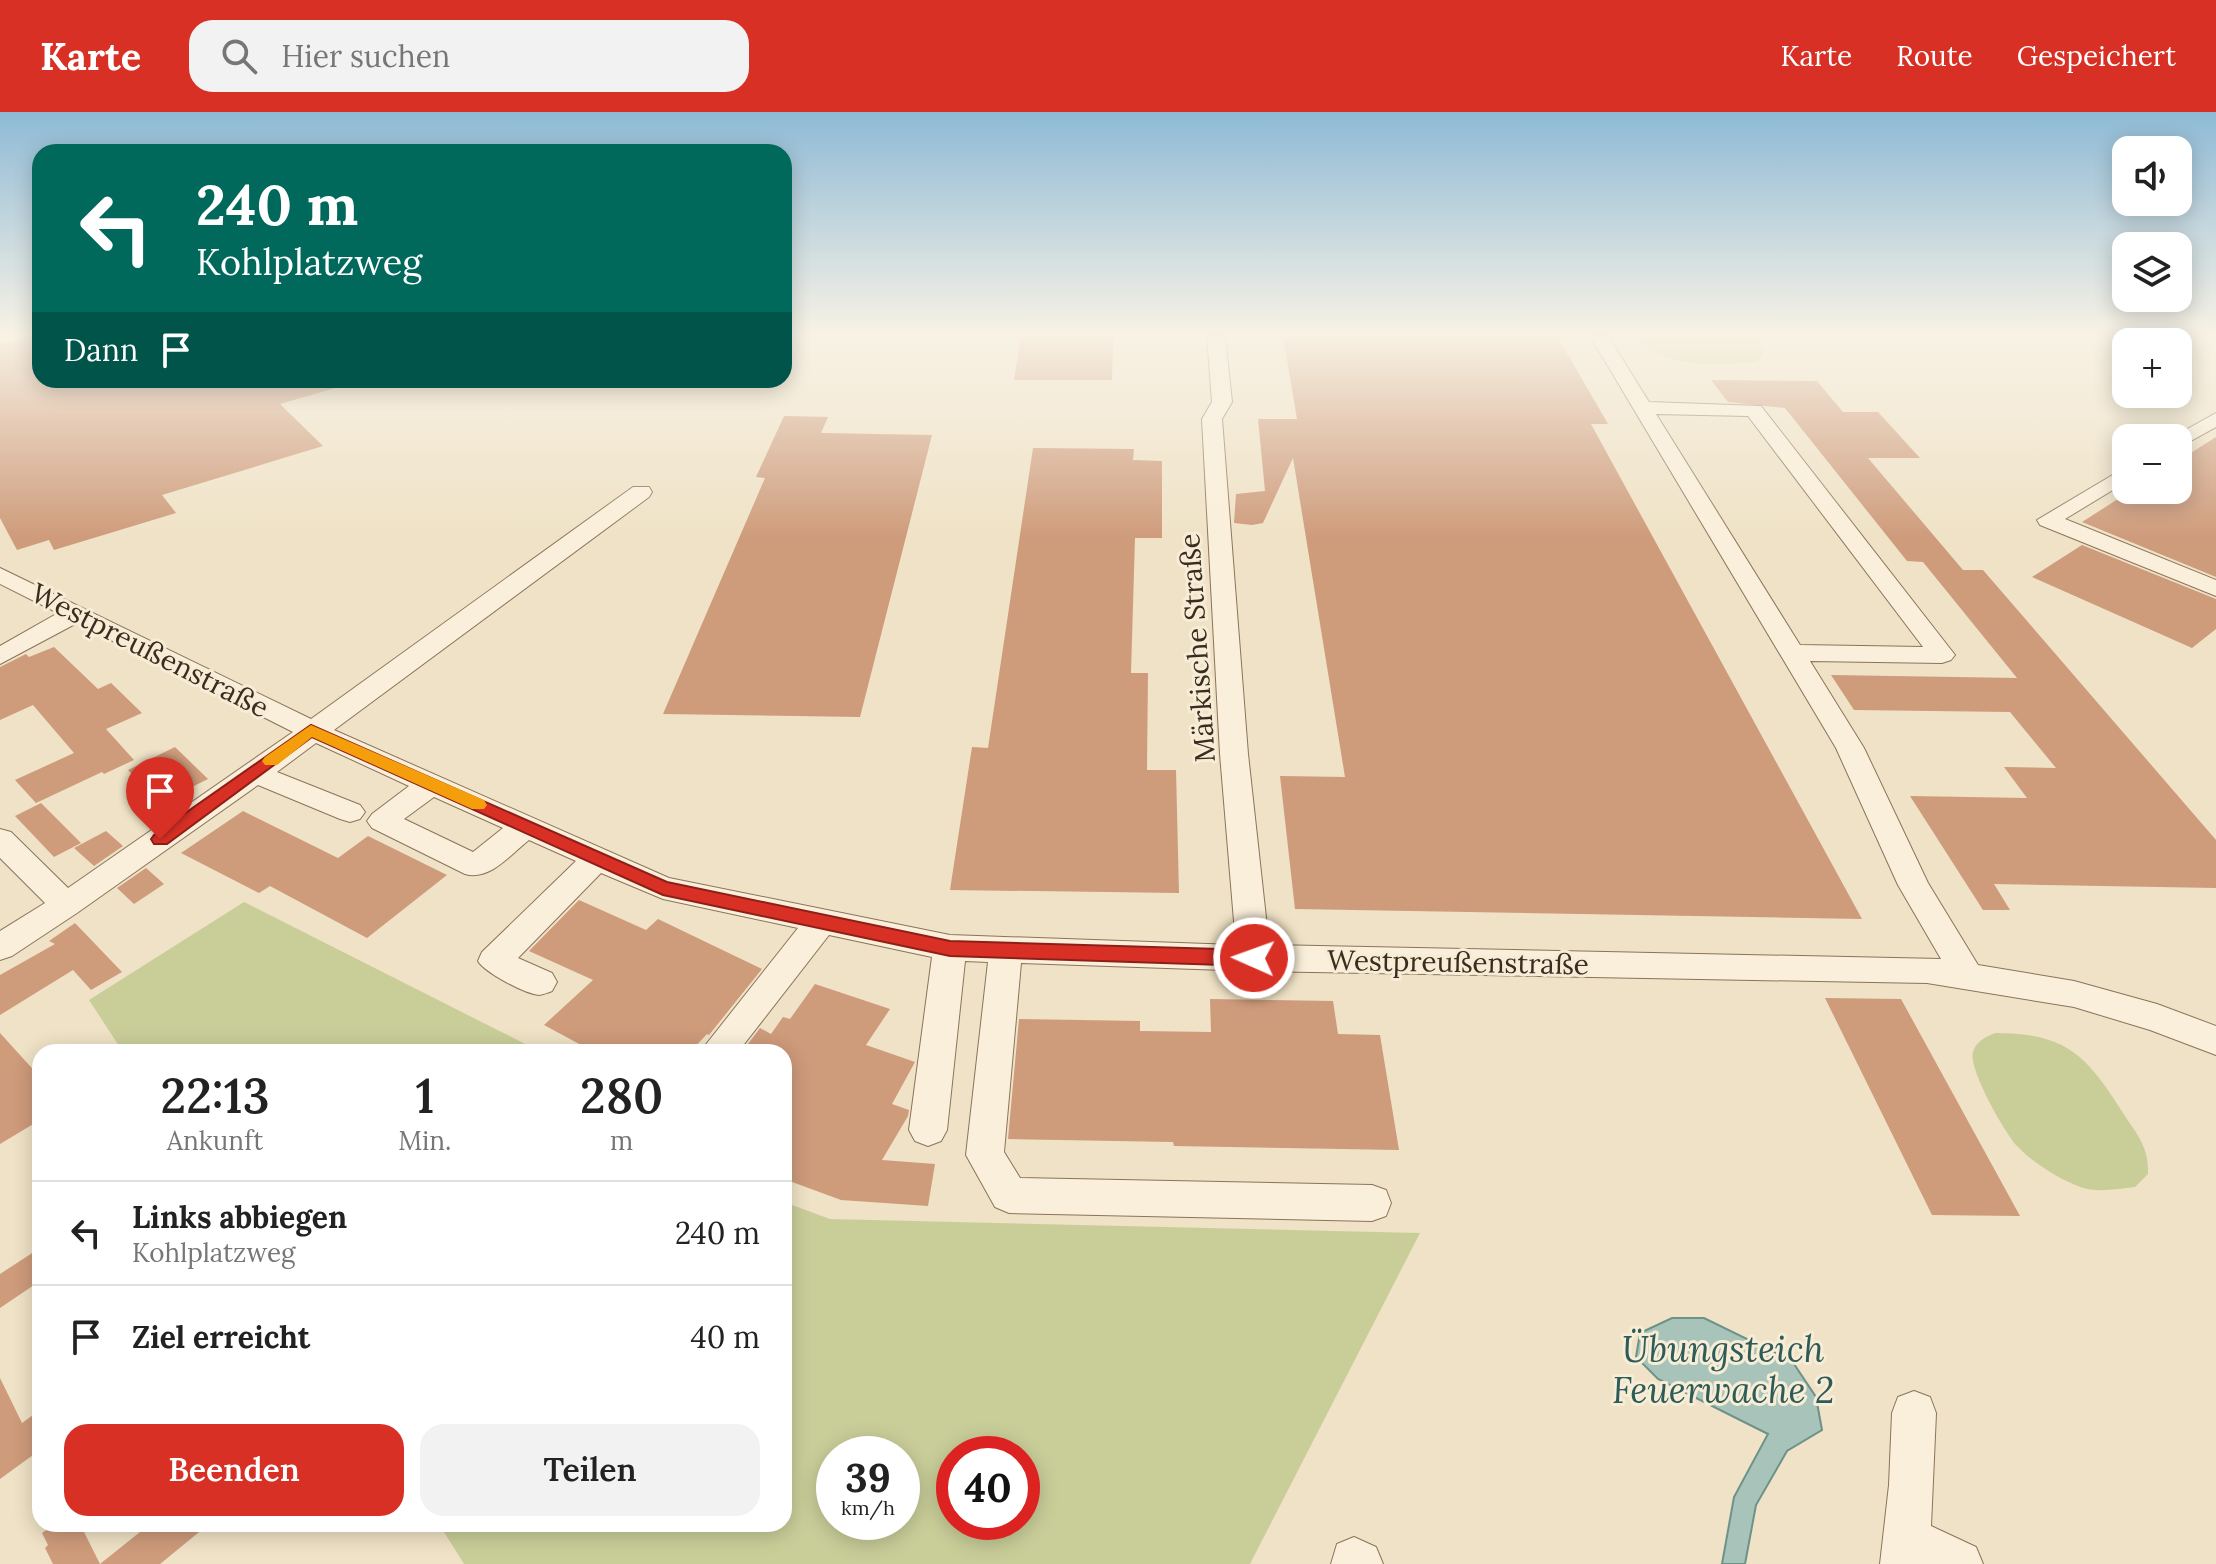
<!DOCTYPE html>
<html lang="de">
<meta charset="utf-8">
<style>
body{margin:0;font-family:Lora,serif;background:#f2f2f2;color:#222;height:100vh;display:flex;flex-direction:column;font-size:30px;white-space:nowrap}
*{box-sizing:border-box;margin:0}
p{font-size:26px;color:#767676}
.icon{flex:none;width:44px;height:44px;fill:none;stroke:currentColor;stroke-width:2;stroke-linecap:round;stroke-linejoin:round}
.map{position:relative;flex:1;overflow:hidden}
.drawer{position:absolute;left:32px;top:932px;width:760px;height:488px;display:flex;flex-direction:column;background:#fff;border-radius:24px;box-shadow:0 4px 20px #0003}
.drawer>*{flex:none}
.guide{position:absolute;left:32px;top:32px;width:760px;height:244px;border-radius:24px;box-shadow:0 4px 20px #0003;background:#00695c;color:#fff;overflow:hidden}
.fabs{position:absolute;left:2112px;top:24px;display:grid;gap:16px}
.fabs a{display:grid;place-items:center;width:80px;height:80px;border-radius:16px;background:#fff;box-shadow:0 4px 20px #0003;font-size:40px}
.speed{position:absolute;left:816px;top:1324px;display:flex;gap:16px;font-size:40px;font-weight:700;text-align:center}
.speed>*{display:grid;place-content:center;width:104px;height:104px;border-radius:50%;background:#fff;box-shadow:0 4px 20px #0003;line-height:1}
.speed small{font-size:20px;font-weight:400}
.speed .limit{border:12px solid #d22;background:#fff;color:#111}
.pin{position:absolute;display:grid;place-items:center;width:68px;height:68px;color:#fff;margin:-82px -34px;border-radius:50% 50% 50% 0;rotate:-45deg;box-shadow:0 0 8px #0007}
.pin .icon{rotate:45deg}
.me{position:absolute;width:88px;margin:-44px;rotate:272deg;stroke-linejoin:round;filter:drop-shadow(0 0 6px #0008)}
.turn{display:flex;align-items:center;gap:28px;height:168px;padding:0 32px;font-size:36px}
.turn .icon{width:104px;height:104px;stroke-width:2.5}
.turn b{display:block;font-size:56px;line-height:68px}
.then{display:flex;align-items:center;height:76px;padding:0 32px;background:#0003;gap:16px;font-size:30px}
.eta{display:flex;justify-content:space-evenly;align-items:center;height:136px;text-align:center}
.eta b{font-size:48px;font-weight:600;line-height:56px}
.cta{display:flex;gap:16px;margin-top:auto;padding:16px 32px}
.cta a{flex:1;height:92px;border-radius:24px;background:#d93025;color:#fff;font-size:32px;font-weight:600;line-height:92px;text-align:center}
.cta a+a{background:#f2f2f2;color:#222}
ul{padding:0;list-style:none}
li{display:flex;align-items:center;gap:24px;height:104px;padding:0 32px;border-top:2px solid #e0e0e0}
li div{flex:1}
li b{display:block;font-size:30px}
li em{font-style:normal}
header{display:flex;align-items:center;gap:48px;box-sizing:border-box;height:112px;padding:0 40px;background:#d93025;color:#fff}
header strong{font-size:38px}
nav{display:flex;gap:44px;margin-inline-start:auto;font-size:28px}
.search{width:560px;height:72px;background:#f2f2f2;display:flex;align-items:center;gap:20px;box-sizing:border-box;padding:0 28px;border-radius:24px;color:#767676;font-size:30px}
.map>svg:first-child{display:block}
.green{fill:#c9ce99;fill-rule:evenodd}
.water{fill:#a7c3ba;stroke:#6d9288;stroke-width:2}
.building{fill:#ce9b7b}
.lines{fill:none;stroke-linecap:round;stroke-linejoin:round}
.minor-casing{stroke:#8b735b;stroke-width:2}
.minor{fill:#faefda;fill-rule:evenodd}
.route{fill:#d93025;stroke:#8d1f18;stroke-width:2}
.slow{fill:#f59e0b}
.labels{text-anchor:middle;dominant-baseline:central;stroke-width:6;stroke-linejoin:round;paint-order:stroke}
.street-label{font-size:28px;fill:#3b2c1f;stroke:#f7ecd6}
.near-water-label{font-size:36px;font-style:italic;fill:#2e5b57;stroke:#f7ecd6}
</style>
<header>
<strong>Karte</strong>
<div class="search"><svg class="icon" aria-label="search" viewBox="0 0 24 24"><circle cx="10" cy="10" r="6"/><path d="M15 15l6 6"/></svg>Hier suchen</div>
<nav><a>Karte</a><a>Route</a><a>Gespeichert</a></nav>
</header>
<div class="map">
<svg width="2216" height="1452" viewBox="0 0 2216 1452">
<rect width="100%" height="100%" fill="#efe2c6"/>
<path class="green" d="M1641,224H1757L1764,239L1758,250C1718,252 1667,258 1636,227Z
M244,790L541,940H123L89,888Z
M1995,921C2067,921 2087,944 2123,1001C2137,1023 2149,1034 2148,1062L2135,1075C2117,1077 2098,1081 2080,1075C2059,1067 2033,1051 2017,1034C2005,1021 1968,957 1973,940C1976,929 1986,925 1995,921Z
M784,1090L830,1107L1420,1121L1250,1452H464L439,1412H784ZM834,1342H902V1410H834ZM954,1342H1022V1410H954Z"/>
<path class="water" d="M1672,1206H1704L1792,1249L1816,1285L1822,1318L1787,1339L1756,1393L1745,1452H1722L1734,1385L1768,1322L1658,1267L1636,1245L1640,1221Z"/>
<path class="building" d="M34,224H40V268H338L339,275L280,292L323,334L162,383L176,401L54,438L49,428L17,438L0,406V232Z
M1021,224H1113L1112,268H1014Z
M1283,224H1557L1608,312H1591L1862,807L1295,797L1280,664L1345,665L1293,346L1263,411L1252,413L1234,411L1236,382L1265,379L1258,307H1297Z
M1711,268L1817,269L1843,300H1878L1920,346H1868L1963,458H1983L2216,728V776L1994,772L2010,798H1983L1910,684L2027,686L2004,655L2056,656L2010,600L1854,598L1831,563L2017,566L1923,450L1907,449L1785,296L1728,290Z
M784,304L828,305L821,321L932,323L860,605L663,602L765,366L756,365Z
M2216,325V465L2082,410L2132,378H2178V349Z
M1033,336L1134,337L1133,348L1162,349V426H1135L1131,561H1148L1147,658H1176L1179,781L950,778L972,635L988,636Z
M2082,433L2216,487V517L2192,536L2032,465Z
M54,535L98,577L111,571L142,601L106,617L134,648L104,662L102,660L36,691L15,668L74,641L33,593L0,608V555L26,542L29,545Z
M175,635L208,667L160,691L128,658Z
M41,691L81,731L54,745L15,704Z
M243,699L338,746L368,724L447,763L367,826L270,774L259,781L181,741Z
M106,719L123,734L94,754L74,736Z
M146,756L164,772L134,792L117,776Z
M579,788L646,818L658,807L762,857L709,923L707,922L690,940H594L544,913L593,868L529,839Z
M75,811L122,860L91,878L73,858L0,903V863L55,832L49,829Z
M815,872L890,897L866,933L915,950L892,992L909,998L908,1004L882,1048L935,1052L928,1094L841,1088L784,1067V940H742L760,916L771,922L783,905L790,907Z
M1825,886L1901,887L2020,1104L1932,1103Z
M1210,887L1333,889L1338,922L1380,923L1399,1038L1174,1034L1173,1030L1008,1027L1019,907L1140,909V919L1211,920Z
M0,921L40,965V1008L0,1032Z
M40,1136V1169L0,1196V1162Z
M0,1266L22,1311L40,1298V1338L0,1367Z
M55,1412H80L100,1452L150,1412H209L160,1452H53L45,1436L48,1433L42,1421Z"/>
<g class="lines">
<defs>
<path id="minor" d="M1207,224H1225L1232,290L1222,307L1248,642L1269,833L1941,847L1898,773L1836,636L1590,224H1608L1649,290L1761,294L1955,543L1951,548L1942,551L1810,549L1864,636L1928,771L1978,853L2074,869L2157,892L2216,914V943L2150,918L2074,895L1927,871L1254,859L1021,851L1004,1040L1020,1066L1372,1073L1386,1078L1391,1091L1386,1104L1372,1109L1009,1101L995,1095L966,1043L988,850L965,849L947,1018L941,1029L928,1034L915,1029L909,1018L932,845L829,823L738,940H700L798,816L663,787L601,761L518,846L552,861L557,870L552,879C550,880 541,883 539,883C525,882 484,860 478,849L482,840L576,749L529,728C510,743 490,769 465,762L372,716L367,709L372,702L409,674L316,631L277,660L360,693L365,700L360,707L350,710L340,707L258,673L77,801L12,844L0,848V819L45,791L0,746V717L11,720L68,776L293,620L77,511L0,552V534L58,501L0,472V456L311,607L633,375H649L652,380L649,385L334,618L669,766L950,823L1236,833L1220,642L1202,307L1212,290ZM1656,302L1748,304L1923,535L1800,533ZM434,685L503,716L473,740L404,707Z
M2216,301V315L2178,336V326H2171Z
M2126,355V370L2065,407L2216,468V484L2040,413L2037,408Z
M1914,1279L1930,1285L1936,1301L1931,1414L1976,1435L1983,1452H1880L1889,1373L1892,1301L1898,1285Z
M1354,1425L1376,1435L1383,1452H1331L1337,1432Z"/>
</defs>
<use href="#minor" class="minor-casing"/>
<use href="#minor" class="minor"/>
</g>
<linearGradient id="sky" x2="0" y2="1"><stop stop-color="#8ebad6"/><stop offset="0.52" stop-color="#f8f2e5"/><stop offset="1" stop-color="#f8f2e5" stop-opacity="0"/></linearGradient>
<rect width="2216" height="427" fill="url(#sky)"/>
<path class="route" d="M311,613L667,770L950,829L1254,838L1261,841L1264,846L1261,851L1254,854L950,844L663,783L312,625L167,732H154L151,727L154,723Z"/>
<path class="slow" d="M311,613L484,688L487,693L484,697H472L312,625L277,653H265L262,649L265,645Z"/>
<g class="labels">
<g class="street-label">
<text transform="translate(1197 536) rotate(-94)">Märkische Straße</text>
<text transform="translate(150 538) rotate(27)">Westpreußenstraße</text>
<text transform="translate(1458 850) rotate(1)">Westpreußenstraße</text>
</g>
<g class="near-water-label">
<text x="1723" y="1237">Übungsteich<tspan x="1723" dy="41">Feuerwache 2</tspan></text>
</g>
</g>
</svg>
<div class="fabs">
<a><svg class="icon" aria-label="sound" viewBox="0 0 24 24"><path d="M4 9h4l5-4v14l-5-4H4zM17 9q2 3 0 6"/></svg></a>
<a><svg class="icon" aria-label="layers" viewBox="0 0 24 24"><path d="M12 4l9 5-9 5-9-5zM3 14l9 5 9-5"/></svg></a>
<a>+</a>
<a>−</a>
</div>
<div class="speed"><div>39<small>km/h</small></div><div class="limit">40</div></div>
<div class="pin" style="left:160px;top:727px;background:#d93025"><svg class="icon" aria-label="arrive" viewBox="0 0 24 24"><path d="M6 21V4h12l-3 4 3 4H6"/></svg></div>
<svg class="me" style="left:1254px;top:846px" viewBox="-20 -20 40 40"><circle r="17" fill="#d93025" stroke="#fff" stroke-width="3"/><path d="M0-11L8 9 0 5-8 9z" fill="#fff"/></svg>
<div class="guide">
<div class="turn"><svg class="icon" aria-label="left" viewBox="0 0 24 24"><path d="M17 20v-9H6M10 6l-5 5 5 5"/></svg><div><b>240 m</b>Kohlplatzweg</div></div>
<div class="then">Dann<svg class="icon" aria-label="arrive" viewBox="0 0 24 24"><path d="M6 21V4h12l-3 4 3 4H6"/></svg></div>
</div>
<section class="drawer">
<div class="eta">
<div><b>22:13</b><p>Ankunft</p></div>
<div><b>1</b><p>Min.</p></div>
<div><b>280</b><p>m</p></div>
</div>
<ul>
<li><svg class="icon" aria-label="left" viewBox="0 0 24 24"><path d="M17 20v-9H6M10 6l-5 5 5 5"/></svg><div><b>Links abbiegen</b><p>Kohlplatzweg</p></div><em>240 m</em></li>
<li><svg class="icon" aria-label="arrive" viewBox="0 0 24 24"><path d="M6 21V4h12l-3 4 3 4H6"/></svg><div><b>Ziel erreicht</b></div><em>40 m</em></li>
</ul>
<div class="cta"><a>Beenden</a><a>Teilen</a></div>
</section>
</div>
